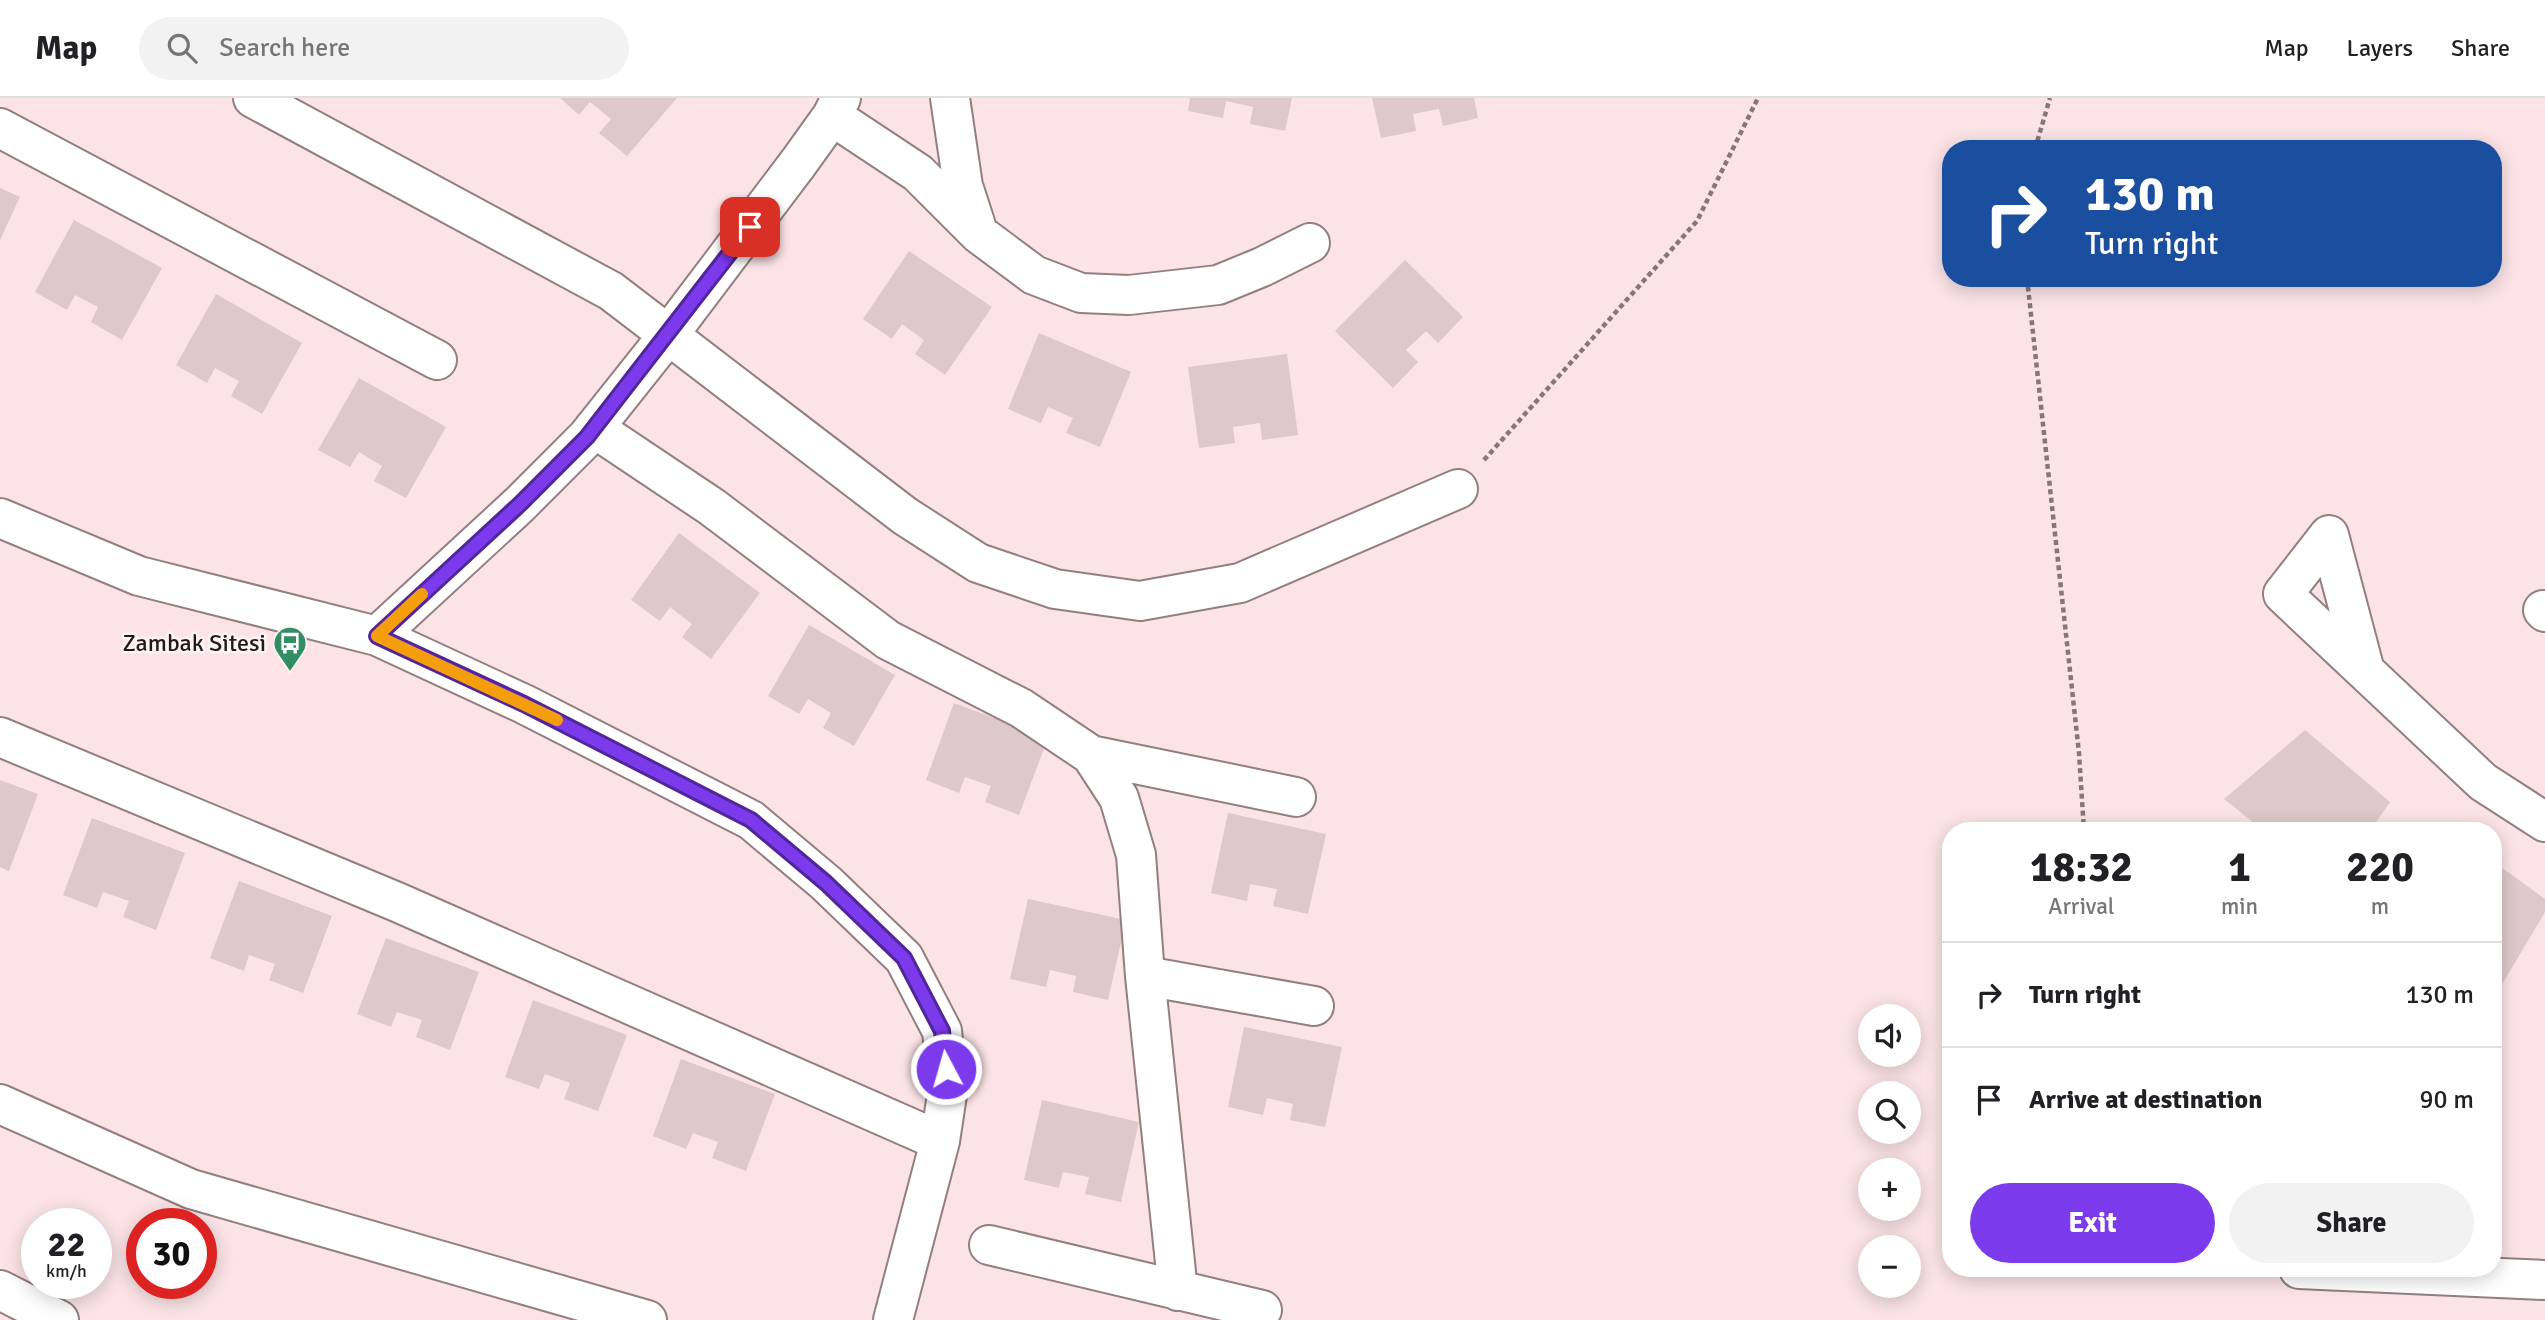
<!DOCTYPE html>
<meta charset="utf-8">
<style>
body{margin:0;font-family:Signika,sans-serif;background:#f2f2f2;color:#202124;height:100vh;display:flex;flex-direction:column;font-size:26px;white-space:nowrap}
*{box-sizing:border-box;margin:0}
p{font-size:23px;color:#757577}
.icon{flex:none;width:38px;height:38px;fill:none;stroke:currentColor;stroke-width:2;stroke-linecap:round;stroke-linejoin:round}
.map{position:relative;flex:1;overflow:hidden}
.details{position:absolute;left:1942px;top:724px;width:560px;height:455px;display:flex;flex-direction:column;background:#fff;border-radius:28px;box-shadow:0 4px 18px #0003}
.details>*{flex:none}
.banner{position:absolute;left:1942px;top:42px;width:560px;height:147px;border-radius:28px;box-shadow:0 4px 18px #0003;background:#1a4fa0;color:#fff;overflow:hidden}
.tools{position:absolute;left:1858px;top:906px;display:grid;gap:14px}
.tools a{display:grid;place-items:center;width:63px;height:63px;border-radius:50%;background:#fff;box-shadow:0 4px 18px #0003;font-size:35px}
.speed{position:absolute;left:21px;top:1110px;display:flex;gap:14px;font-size:35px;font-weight:700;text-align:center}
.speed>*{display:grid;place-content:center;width:91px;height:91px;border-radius:50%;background:#fff;box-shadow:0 4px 18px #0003;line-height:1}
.speed small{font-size:18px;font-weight:400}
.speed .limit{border:10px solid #d22;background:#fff;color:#111}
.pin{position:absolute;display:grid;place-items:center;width:60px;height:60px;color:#fff;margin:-30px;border-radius:14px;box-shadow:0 4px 10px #0006}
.me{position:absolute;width:77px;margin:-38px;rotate:354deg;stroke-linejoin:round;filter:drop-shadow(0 0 5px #0008)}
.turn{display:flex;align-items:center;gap:24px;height:147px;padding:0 28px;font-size:32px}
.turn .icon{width:91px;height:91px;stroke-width:2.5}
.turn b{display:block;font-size:49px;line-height:60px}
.eta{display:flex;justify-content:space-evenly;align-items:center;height:119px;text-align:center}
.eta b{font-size:42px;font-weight:700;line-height:49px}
.primary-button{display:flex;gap:14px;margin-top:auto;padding:14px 28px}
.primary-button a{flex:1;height:80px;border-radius:42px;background:#7c3aed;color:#fff;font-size:28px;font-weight:700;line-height:80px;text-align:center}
.primary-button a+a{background:#f2f2f2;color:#202124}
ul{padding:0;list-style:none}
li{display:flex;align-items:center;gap:21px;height:105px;padding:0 28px;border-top:2px solid #e0e0e0}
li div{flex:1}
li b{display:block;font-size:26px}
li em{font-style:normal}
header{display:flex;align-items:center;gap:42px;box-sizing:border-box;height:98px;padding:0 35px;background:#fff;border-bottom:2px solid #e0e0e0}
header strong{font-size:33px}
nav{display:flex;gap:38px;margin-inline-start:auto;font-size:24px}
.search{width:490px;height:63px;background:#f2f2f2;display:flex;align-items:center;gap:18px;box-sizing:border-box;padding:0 24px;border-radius:38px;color:#757577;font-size:26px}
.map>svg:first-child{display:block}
.building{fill:#dfc8ca}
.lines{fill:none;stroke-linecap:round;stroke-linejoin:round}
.minor-casing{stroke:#937e81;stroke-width:42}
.path{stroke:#867678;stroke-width:4.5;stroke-dasharray:5 3.5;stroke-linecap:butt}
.minor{stroke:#fff;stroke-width:38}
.route-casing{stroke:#51269a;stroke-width:18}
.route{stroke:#7c3aed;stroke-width:12}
.slow{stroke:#f59e0b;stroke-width:12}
.labels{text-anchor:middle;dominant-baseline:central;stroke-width:5;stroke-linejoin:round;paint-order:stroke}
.poi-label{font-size:24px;fill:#21191a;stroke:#fef4f5;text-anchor:end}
</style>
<header>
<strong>Map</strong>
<div class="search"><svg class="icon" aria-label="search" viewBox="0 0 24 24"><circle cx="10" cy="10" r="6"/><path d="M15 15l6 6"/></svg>Search here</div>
<nav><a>Map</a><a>Layers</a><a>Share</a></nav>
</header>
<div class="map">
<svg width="2545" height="1222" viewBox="0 0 2545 1222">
<rect width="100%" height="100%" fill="#fbe3e6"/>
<path class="building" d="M560,0H677L627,58L599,35L611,21L590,4L579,17Z
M1190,0H1292L1285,33L1250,26L1253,9L1226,3L1223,20L1188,13Z
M1372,0H1474L1478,20L1443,28L1439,11L1413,16L1416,33L1381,40Z
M0,90L20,99L0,142Z
M74,122L162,170L122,242L91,224L98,209L75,197L67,212L35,194Z
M909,153L992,209L945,277L915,256L924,242L902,226L892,241L863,221Z
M1405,162L1463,219L1438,245L1426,233L1406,252L1418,264L1393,290L1335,233Z
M216,196L302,245L262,316L231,298L239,283L215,270L207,285L176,267Z
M1039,235L1131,274L1100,349L1066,335L1073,320L1048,309L1041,325L1008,311Z
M1287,256L1298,337L1262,342L1260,325L1233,329L1235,345L1199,350L1188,269Z
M359,280L446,329L406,400L374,383L382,368L359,354L350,369L318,352Z
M679,435L760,495L711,561L682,539L692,526L670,509L660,523L631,502Z
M809,527L895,577L854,648L823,630L831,615L808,601L799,616L768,598Z
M954,605L1048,640L1019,717L985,704L991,688L965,679L959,695L926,682Z
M2305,632L2390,704L2370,733H2264L2224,701Z
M0,682L38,696L9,773L0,769Z
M1228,715L1326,736L1308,816L1273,808L1277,791L1250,786L1247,803L1211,795Z
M92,720L185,755L156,832L123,819L129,803L103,794L97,810L63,797Z
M2494,764L2545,801V814L2497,895L2494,893Z
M239,783L332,818L303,895L269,882L275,866L249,857L244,873L210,860Z
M1028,801L1126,822L1108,902L1073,894L1076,878L1050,872L1046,889L1010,881Z
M386,840L479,874L450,952L416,939L422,922L397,914L391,929L357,916Z
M533,902L627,937L598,1013L564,1001L570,985L545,976L539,991L505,979Z
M1244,929L1342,949L1325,1029L1290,1022L1293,1006L1267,1000L1263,1017L1228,1009Z
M681,961L775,996L746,1073L712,1060L718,1044L693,1035L686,1051L653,1038Z
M1042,1002L1139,1024L1121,1104L1085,1096L1089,1079L1063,1074L1059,1090L1024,1082Z"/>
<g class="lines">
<defs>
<path id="minor" d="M253,0L611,193L905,418L978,465L1055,491L1140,503L1240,485L1458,391
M950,0L963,88L977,131
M832,18L918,75L979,136L1034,177L1081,195L1129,197L1218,187L1262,169L1310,145
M0,30L437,262
M594,330L712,409L888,542L1021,610L1091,657L1119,700L1136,757L1145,878L1178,1193
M0,420L139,478L377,538L524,606L751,722L826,785L904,860L942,933L948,990L940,1043L893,1222
M2545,512H2543L2545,514
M377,538L519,407L587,339L669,236L799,64L832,18L841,0
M2365,573L2329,437L2283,496L2483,684L2545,724
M0,639L397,804L940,1043
M1091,657L1296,699
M1145,878L1314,908
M0,1006L191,1091L647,1222
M989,1147L1262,1212
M2299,1171L2545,1182
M0,1192L59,1222"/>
</defs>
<use href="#minor" class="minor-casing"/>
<path class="path" d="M2035,51L2050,0
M2027,180L2079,655L2084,733
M1484,362L1697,123L1758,0"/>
<use href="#minor" class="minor"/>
</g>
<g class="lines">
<defs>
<path id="route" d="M750,129L587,339L519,407L377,538L524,606L751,722L826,785L904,860L942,933L946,971"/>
</defs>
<use href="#route" class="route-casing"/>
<use href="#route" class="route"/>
<path class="slow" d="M422,496L377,538L557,622"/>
</g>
<defs>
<symbol id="bus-pin" viewBox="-11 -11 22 30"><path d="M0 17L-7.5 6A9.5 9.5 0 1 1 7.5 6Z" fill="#338d62" stroke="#fef4f5"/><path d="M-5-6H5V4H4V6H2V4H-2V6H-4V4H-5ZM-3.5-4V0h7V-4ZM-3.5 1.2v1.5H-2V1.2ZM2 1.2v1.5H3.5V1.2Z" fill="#fff"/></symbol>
</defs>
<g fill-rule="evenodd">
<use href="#bus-pin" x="271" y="526" width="38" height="52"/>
</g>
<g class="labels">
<g class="poi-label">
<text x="266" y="545">Zambak Sitesi</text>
</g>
</g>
</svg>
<div class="tools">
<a><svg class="icon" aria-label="sound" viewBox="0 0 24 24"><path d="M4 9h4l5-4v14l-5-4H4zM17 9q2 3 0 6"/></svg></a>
<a><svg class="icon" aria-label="search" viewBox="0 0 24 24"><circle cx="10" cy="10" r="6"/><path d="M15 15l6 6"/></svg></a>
<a>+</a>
<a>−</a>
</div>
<div class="speed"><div>22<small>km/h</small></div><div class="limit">30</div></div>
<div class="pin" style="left:750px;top:129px;background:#d93025"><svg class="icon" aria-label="arrive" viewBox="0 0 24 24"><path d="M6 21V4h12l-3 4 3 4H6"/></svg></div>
<svg class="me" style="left:946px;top:971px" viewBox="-20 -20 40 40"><circle r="17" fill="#7c3aed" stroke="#fff" stroke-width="3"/><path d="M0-11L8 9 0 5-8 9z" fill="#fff"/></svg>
<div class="banner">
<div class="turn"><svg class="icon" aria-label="right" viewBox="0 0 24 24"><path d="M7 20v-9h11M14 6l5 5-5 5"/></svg><div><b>130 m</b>Turn right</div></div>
</div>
<section class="details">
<div class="eta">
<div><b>18:32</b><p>Arrival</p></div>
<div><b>1</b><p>min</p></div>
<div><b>220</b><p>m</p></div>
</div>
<ul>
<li><svg class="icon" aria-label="right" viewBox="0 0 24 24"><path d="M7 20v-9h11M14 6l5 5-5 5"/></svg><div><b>Turn right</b></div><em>130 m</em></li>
<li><svg class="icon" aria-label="arrive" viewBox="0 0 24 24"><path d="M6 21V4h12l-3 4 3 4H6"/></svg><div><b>Arrive at destination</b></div><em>90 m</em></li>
</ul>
<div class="primary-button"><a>Exit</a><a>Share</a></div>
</section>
</div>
